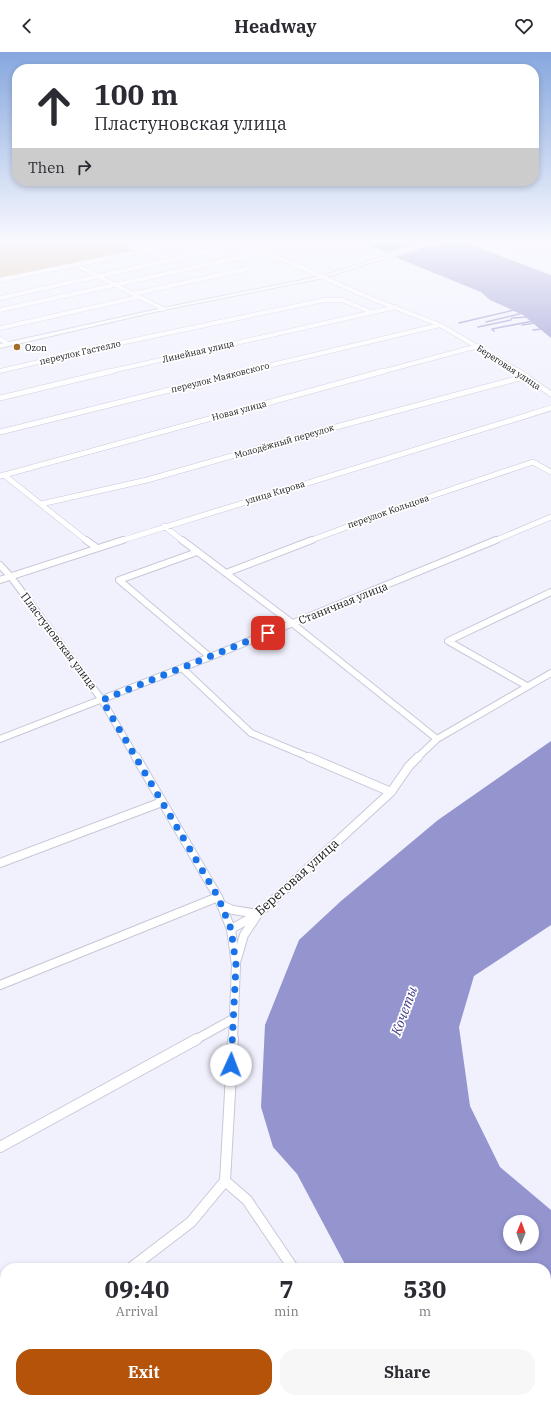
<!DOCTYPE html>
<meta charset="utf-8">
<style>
body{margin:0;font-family:"IBM Plex Serif",serif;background:#f7f7f7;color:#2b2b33;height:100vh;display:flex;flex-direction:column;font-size:15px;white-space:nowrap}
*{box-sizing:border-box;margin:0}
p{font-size:13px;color:#7c7c81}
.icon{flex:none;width:22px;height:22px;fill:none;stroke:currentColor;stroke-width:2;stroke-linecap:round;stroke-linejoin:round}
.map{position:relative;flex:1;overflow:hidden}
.details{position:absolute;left:0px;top:1211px;width:551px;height:140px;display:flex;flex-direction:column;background:#fff;border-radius:16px 16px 0 0;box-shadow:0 2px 6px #0003}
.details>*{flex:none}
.top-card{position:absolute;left:12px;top:12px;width:527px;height:122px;border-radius:16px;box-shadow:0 2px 6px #0003;background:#fff;color:#2b2b33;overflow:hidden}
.needle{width:26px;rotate:1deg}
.controls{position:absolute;left:503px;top:1163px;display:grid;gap:8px}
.controls a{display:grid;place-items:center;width:36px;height:36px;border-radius:50%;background:#fff;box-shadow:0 2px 6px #0003;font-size:20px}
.pin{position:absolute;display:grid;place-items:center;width:34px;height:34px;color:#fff;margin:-17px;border-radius:8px;box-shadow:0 2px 6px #0006}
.me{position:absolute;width:44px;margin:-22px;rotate:2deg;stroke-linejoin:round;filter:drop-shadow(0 0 3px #0008)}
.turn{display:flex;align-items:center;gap:14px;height:84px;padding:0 16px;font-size:18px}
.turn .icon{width:52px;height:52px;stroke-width:2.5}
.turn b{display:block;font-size:28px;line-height:34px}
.then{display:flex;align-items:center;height:38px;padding:0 16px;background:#0003;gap:8px;font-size:15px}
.eta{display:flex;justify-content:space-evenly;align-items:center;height:68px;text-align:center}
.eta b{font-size:24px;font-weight:700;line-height:28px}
.button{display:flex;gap:8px;margin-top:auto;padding:8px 16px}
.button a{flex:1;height:46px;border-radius:16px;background:#b45309;color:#fff;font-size:16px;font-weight:700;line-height:46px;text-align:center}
.button a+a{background:#f7f7f7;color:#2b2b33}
header{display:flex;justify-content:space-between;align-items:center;height:52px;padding:0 16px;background:#fff;font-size:18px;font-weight:700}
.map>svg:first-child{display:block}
.green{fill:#dfb993}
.water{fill:#9494cf;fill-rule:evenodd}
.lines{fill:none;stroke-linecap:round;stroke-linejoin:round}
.stream{stroke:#9494cf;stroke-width:1.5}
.river{fill:#9494cf;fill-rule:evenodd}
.minor-far4-casing{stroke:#c7c8d7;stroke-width:5}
.minor-far3-casing{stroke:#c7c8d7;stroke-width:6}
.minor-far2-casing{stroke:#c7c8d7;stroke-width:8}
.minor-far1-casing{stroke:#c7c8d7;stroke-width:10}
.minor-casing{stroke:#c7c8d7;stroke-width:12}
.tertiary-casing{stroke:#c7c8d7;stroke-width:2}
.minor-far4{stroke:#fff;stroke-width:4}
.minor-far3{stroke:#fff;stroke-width:5}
.minor-far2{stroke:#fff;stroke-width:6}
.minor-far1{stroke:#fff;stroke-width:8}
.minor{stroke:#fff;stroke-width:10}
.tertiary{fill:#fff;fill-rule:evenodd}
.route{stroke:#1a73e8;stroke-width:7;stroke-dasharray:0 12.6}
.poi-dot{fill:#a46b29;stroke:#fff;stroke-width:1.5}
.labels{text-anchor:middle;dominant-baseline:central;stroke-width:3.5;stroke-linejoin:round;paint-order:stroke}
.far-poi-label{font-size:9px;fill:#15151a;stroke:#fff;text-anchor:start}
.far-street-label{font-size:9px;fill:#15151a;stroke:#fff}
.street-label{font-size:11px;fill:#15151a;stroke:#fff}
.near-street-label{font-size:13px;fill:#15151a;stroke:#fff}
.near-water-label{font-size:14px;font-style:italic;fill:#453f88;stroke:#fff}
</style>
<header><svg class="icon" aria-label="back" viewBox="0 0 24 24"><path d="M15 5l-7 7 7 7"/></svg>Headway<svg class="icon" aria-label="heart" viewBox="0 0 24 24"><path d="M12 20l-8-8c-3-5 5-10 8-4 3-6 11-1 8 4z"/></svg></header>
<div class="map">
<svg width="551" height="1351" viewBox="0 0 551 1351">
<rect width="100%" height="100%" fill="#f1f1fe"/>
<path class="green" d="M0,189H113L134,199L0,226Z"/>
<path class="water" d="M354,189H423L387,200Z
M450,189H468L473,190L482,197L551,223V286L523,263L490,248L481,240L395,205Z
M551,689V873L474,924L459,975L470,1054L500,1115L551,1158V1351H451L447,1346H546V1216H347L297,1122L273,1095L261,1055L265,973L299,888L341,849L438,768ZM510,1170H532V1192H510Z"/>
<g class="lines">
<path class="stream" d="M486,270L523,261
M459,271L514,258
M522,273L535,271
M478,275L511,268L512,266L528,265
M533,278L542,277
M494,279L492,277L533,269"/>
<path class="river" d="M397,189H409L447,203L446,205H440Z"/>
<defs>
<path id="minor-far4" d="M223,189L284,208L370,246L440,273L520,320
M76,213L163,257
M0,228L191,189
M133,242L246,217
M0,246L238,193
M0,258L260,201
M0,276L139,245
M0,287L8,292
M0,319L106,294L324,248H342L371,260
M107,320L396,255
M242,320L440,273
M381,320L478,294"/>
<path id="minor-far3" d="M518,319L551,342
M0,346L112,319
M0,380L246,319
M4,423L87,489
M0,424L384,319
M41,452L147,428L306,383L527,324
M164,474L183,489
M120,489L551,356
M309,489L417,449L533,410L551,420
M494,489L551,465"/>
<path id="minor-far2" d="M86,488L97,496
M182,488L292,571L437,687
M197,500L119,528L210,605
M0,513L11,525L102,648L136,706
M226,521L312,488
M0,528L123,488
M182,616L251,681L311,706
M527,634L448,589L551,540
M0,687L210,605L496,488
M417,706L437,687L551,621"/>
<path id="minor-far1" d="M136,705L218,845L231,877L236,913L233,988
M309,705L391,740
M0,811L162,750
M221,853L233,858L258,862L244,883L237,907
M231,877L258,862L391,740L409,714L418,705
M0,933L218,845
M195,988L233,967"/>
<path id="minor" d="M0,1095L197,987
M225,1129L233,987
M225,1129L247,1148L293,1216
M131,1216L191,1170L225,1129
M0,1315L5,1312
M347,1351L353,1346"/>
<path id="tertiary" d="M432,189H439L323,226L163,258L0,296V292L163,256L322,224Z"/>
</defs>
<use href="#minor-far4" class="minor-far4-casing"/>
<use href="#minor-far3" class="minor-far3-casing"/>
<use href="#minor-far2" class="minor-far2-casing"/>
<use href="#minor-far1" class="minor-far1-casing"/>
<use href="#minor" class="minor-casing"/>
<use href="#tertiary" class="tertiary-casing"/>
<use href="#minor-far4" class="minor-far4"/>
<use href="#minor-far3" class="minor-far3"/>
<use href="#minor-far2" class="minor-far2"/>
<use href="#minor-far1" class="minor-far1"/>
<use href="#minor" class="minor"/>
<use href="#tertiary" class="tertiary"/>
</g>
<linearGradient id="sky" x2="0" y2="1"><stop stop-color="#86a7de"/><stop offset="0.5" stop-color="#f9f9ff"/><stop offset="1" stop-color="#f9f9ff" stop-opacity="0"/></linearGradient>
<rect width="551" height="378" fill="url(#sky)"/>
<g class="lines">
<path class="route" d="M231,1013L236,913L231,877L218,845L102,648L268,581"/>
</g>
<circle class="poi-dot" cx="17" cy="295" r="4"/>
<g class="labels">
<g class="far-poi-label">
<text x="25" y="295">Ozon</text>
</g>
<g class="far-street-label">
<text transform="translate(198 299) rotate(-13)">Линейная улица</text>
<text transform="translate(80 300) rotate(-13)">переулок Гастелло</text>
<text transform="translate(509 315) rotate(33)">Береговая улица</text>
<text transform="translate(220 325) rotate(-14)">переулок Маяковского</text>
<text transform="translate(239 358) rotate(-15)">Новая улица</text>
<text transform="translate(284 389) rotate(-16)">Молодёжный переулок</text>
<text transform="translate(275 440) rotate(-17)">улица Кирова</text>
<text transform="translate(388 459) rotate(-19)">переулок Кольцова</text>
</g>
<g class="street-label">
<text transform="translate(343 551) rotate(-22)">Станичная улица</text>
<text transform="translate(59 589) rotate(53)">Пластуновская улица</text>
</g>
<g class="near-street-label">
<text transform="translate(297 825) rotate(-42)">Береговая улица</text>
</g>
<g class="near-water-label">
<text transform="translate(404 959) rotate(-70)">Кочеты</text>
</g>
</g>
</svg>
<div class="controls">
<a><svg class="needle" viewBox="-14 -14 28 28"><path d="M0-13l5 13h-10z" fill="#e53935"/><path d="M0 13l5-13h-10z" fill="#7c7c81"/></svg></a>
</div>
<div class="pin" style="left:268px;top:581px;background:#d93025"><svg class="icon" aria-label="arrive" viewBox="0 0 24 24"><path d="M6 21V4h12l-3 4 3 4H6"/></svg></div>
<svg class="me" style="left:231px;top:1013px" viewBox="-20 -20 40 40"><circle r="19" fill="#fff"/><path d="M0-13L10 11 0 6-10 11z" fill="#1a73e8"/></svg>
<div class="top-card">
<div class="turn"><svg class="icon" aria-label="ahead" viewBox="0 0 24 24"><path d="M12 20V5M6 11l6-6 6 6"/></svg><div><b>100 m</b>Пластуновская улица</div></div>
<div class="then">Then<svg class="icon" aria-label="right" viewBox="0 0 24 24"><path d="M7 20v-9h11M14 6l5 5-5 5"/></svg></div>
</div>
<section class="details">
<div class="eta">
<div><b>09:40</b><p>Arrival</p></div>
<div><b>7</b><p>min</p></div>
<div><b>530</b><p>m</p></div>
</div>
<div class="button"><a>Exit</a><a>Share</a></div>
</section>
</div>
